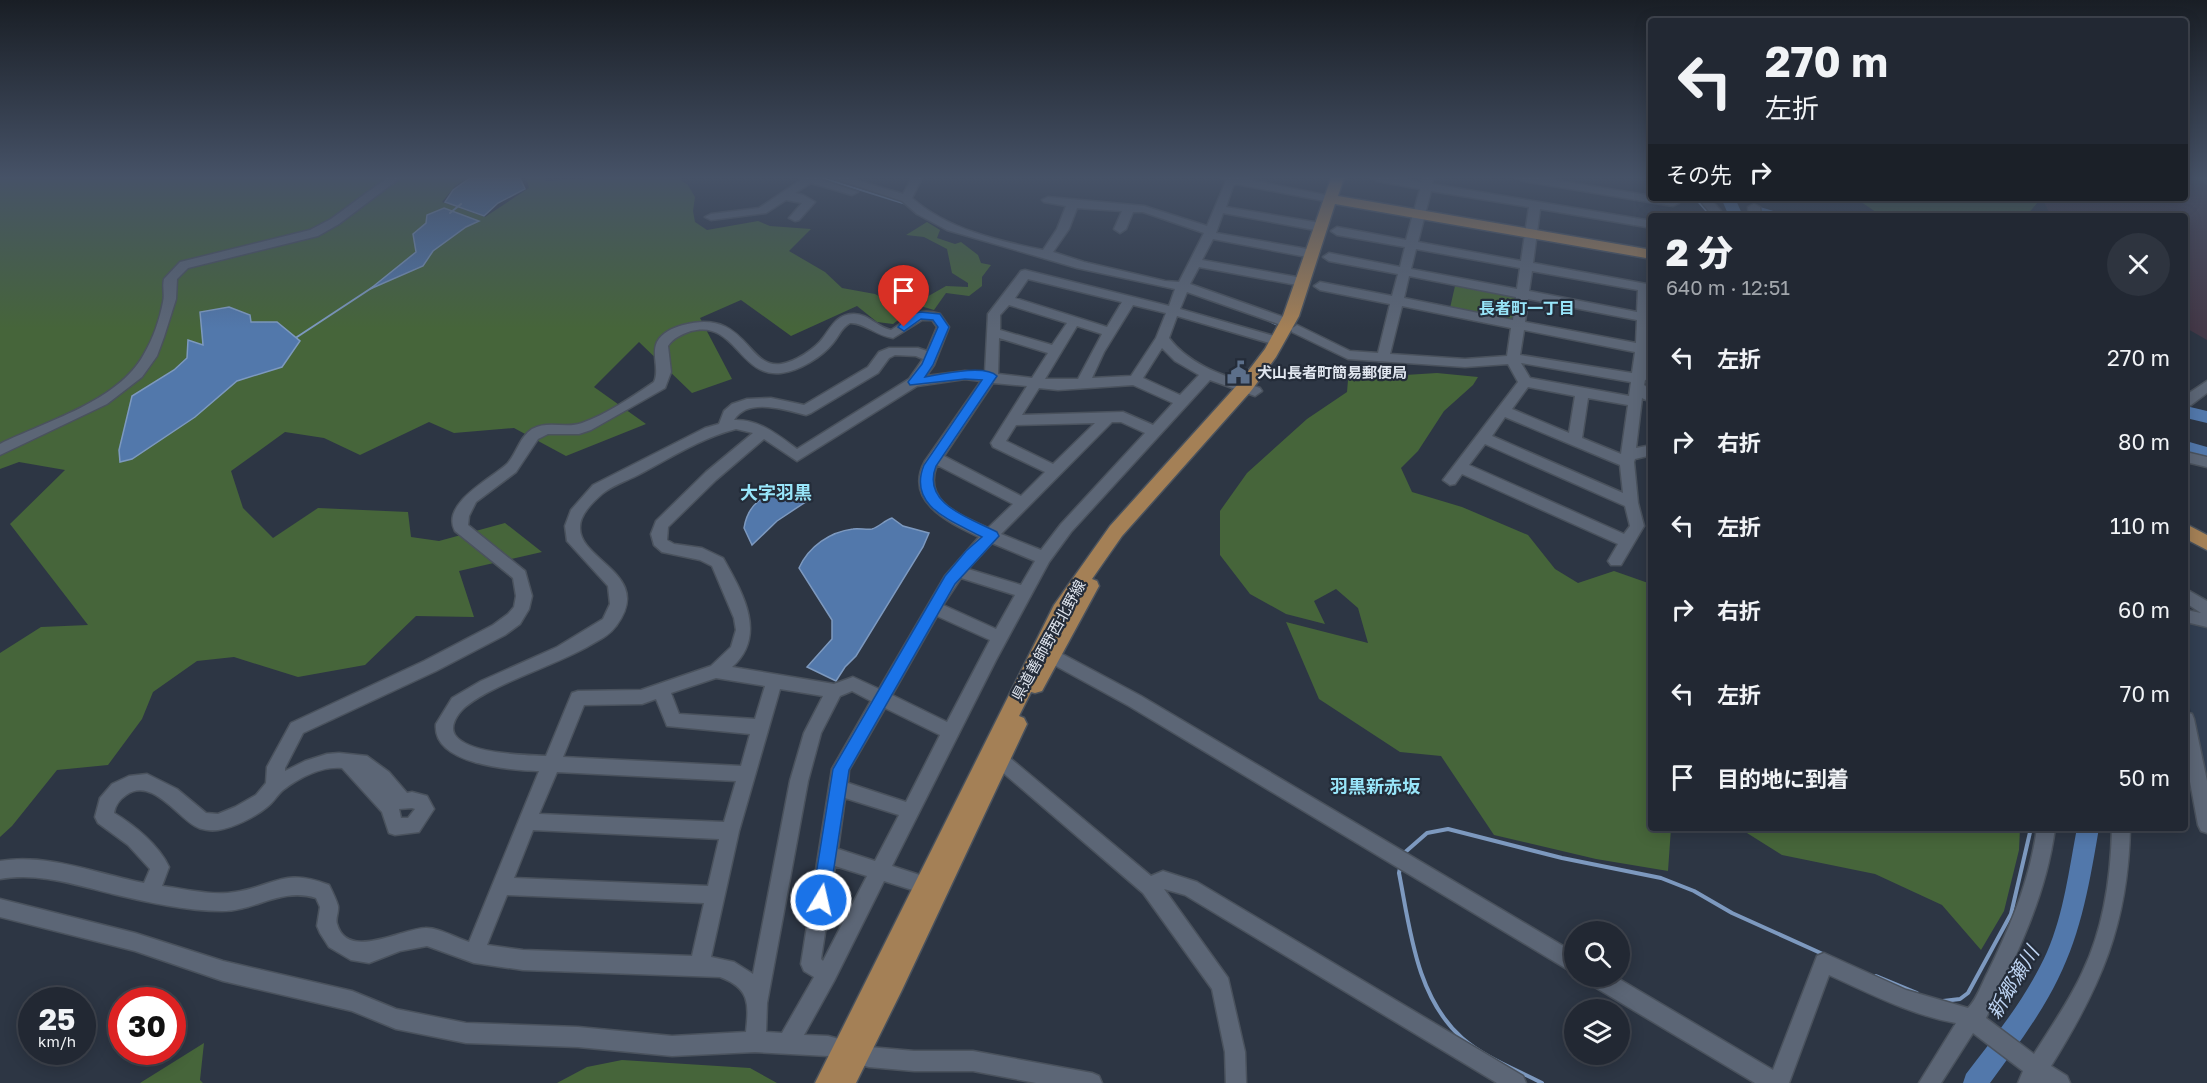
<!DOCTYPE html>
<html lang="ja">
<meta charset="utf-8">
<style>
body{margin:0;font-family:"Golos Text","Noto Sans JP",sans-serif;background:#2e343f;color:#f1f3f6;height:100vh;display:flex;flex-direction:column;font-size:22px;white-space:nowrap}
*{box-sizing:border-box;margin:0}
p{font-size:20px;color:#a2a6ac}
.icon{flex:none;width:33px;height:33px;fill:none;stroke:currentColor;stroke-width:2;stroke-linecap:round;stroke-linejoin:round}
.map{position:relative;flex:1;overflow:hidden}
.side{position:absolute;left:1648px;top:213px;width:540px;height:618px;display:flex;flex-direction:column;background:#222833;border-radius:6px;box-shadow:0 3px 15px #0003,0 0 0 2px #3f444e}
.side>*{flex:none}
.guide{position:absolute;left:1648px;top:18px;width:540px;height:183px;border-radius:6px;box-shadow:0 3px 15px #0003,0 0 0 2px #3f444e;background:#222833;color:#f1f3f6;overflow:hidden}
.tools{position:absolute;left:1564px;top:921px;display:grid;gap:12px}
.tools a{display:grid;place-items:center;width:66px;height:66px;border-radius:50%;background:#222833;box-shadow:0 3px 15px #0003,0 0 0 2px #3f444e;font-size:30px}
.speed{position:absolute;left:18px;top:987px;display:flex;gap:12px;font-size:30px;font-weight:700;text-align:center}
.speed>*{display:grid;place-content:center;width:78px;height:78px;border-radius:50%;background:#222833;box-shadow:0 3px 15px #0003,0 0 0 2px #3f444e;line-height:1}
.speed small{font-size:15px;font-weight:400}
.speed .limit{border:9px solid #d22;background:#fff;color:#111}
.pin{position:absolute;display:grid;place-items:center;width:51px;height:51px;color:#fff;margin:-62px -26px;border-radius:50% 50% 50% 0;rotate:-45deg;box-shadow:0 0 6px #0007}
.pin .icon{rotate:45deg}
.me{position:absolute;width:66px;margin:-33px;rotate:9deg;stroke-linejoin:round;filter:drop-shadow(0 0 4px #0008)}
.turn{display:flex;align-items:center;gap:21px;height:126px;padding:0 18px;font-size:27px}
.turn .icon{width:78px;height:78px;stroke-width:2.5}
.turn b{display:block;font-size:42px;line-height:51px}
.then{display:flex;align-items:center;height:57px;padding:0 18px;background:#0003;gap:12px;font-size:22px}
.round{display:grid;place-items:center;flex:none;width:63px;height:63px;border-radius:32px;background:#2e343f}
.overview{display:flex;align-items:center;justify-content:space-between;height:102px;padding:0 18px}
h1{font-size:36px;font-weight:800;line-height:45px}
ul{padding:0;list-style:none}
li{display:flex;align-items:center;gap:18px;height:84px;padding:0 18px}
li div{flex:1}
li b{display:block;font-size:22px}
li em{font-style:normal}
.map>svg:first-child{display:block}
.industrial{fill:#443948}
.built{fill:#323f52}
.green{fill:#46653a}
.water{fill:#5278ab;stroke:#7d99bf;stroke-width:1.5}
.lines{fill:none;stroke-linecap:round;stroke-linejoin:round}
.stream-far1{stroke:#7d99bf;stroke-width:2}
.stream{stroke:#7d99bf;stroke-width:4}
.river{fill:#5278ab;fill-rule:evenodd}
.minor-casing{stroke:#4a525d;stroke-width:3}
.major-casing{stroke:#4a525d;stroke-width:3}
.minor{fill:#5c6676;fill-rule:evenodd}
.major{fill:#a48056;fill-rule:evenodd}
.route{fill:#1a73e8;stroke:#114b97;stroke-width:1.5}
.labels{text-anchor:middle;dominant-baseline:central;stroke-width:4.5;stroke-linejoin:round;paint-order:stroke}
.poi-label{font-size:15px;font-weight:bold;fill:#e0e6ef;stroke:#242c39;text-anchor:start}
.street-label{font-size:15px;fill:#e0e6ef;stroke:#242c39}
.neighbourhood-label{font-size:16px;font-weight:bold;fill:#98e5f9;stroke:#242c39}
.quarter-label{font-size:18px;font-weight:bold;fill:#98e5f9;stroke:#242c39}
.near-water-label{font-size:20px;font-style:italic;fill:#bed4f3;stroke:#242c39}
</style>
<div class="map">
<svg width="2207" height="1083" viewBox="0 0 2207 1083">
<rect width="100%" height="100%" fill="#2d3644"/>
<path class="industrial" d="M2186,178H2207V340L2186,328V216H2037L2049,212L2042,198H2186Z"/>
<path class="built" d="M2186,623L2207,627V788L2186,690Z"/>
<path class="green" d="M0,178H467L455,186L442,202L485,217L529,188L526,178H543L546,181L597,178H678L688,185L695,197L693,211L695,222L707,230L758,221L770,226L811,229L789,251L825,272L842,288L875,294L897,306L925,298L946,286L968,287V283L952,273L947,249L924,237L906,235L927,222L940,230L937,238L955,244L961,242L978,255L981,263L991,265L982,277V286L969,296L946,293L934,310L917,305L893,324L877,322L857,306L791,336L741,300L700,318L732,379L692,393L639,342L594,387L646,424L566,456L514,428L454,433L429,422L360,455L324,438L285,432L231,471L243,508L273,538L318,508L408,512L411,537L439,541L505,523L542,552L459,571L474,617L416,616L365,665L298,677L234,657L197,661L153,692L142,719L108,765L57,770L12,826L0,837V653L41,627L88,625L10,524L65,470L19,462L0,469Z
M1855,198H2035L2038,202L2026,216H1882Z
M1455,286L1518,298L1515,321L1450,308Z
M1349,368L1405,375L1437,373L1478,377L1473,385L1444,411L1418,451L1401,468L1412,492L1462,507L1528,535L1555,569L1578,583L1614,571L1651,584L1652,828H1671L1668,871L1596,859L1494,835L1441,756L1400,752L1319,699L1286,622L1368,643L1358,608L1336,589L1314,601L1325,624L1286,614L1250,594L1220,555V511L1247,473L1307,419L1347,392Z
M1739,828H2020L2019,850L2004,911L1981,950L1942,905L1875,874L1782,855Z
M204,1043L200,1080L203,1083H140Z
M622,1060L750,1068L777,1083H557L587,1067Z"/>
<path class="water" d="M470,178H520L525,189L498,203L484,216L445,202L453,190Z
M444,208L479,221L466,227L433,251L423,266L370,289L416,252L413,234L426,223L427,215Z
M229,307L250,315L251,322H277L300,341L282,367L237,381L195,417L132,459L120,462L119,450L132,396L174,370L187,358L188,340L203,345L200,312Z
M787,491L807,501L777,521L752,545L744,528C748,503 764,494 787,491Z
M892,518L903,526L929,533L923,547L856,656L845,667L836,681L807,667L832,639V620L799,568C809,546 830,532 853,529C859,528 867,530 872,529C879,527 885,520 892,518Z"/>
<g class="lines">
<path class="stream-far1" d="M822,178L906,204
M1695,198L1711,216
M450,213L461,204
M926,218L949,230
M1149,283L1175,289
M1263,318L1282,327
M297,337L373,287
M1353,359L1389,362"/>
<path class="stream" d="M1403,854L1427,833L1448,829L1562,858L1661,878L1694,891L1732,913L1825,955
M1400,868L1399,873C1410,929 1416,997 1462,1038C1485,1058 1515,1069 1542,1083
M1876,976L1917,993
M1943,1001L1960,999L1968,993L2011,914L2031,828"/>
<path class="river" d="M1721,198H1735L1743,216H1729Z
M1757,206L1780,213L1782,216C1771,216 1758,218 1750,210L1752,207Z
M2186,406L2207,411V423L2186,418Z
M2186,441L2207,447V459L2186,453Z
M2077,828H2099C2090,880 2082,931 2058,979C2040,1016 2014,1050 1990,1083H1963L1966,1074C1995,1036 2027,997 2047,952C2064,913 2069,869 2077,828Z"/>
<defs>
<path id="minor" d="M387,178H400L339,224L318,236L188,268L177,279L176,299L164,337L157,356L142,377L107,404L0,455V444C46,421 118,402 144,354C153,339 160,318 163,302C165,294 162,287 164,279L180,262L310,230L331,219Z
M804,178H816L858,192L852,195L811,183L795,193L803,195L815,202L799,220L795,221L789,218L802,203L786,200L766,213L711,220L705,217L711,214L759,208Z
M833,178H849L903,194L912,178H922L912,198C947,229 998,241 1043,250L1057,229L1066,206L1044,202L1042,200L1048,197L1144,206L1207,226L1226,181L1223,178H1240L1330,196L1336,199L1330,202L1236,184L1233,186L1226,207L1320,223L1326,227L1320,231L1223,213L1216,233L1307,249L1313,253L1307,257L1213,239L1202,260L1302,278L1308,282L1302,286L1199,267L1190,284L1292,320L1294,323L1292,326H1284L1187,292L1180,309L1281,338L1282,341L1276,345L1177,316L1169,338C1191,367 1226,376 1260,388L1262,391L1255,396L1210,380L1071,532L1049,562L996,660L892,866L932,879L934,885L932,891L925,894L884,881L834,981L804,1035L828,1036L869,1047L914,1051H973L1092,1073L1099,1076L1102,1083H1036L973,1071H914L869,1067L828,1056L755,1052L672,1056L578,1047L466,1043L396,1029L352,1011L223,981L135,951L0,917V899L135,933L223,961L352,991L396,1009L466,1023L578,1027L672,1036L746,1032C749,1004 750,988 720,977L523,970L474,963L427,946L400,951L369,963L351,960L329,947L320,933L317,926L320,907L316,898C282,887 255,911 222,911C186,911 147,902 113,894C76,885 39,872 0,879V861C49,853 97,874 144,883L150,869L128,845L98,823L95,817L100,798L112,784L129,776L147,774L177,789L206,813L218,814L235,807L256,795L266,783L267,767L291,723L424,661L493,625L508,614L514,607L516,596L513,578L455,531C440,503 493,478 508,463C517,452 520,437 532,429C548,420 566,429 582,423C607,414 632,397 654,382C660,369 651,355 657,342C662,333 672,328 683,325C747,308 746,369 781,364C795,362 815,349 823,338C832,326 837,314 854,314C868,314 877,327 891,330C911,318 915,307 940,314L949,327L934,365L926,376L965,371L985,373L988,314L1021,271L1025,270L1169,306L1175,289L1077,268L947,230L917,214L902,201ZM1077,208L1122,211L1114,229L1120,233L1126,229L1133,212H1143L1204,233L1179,282L1165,281L1084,262L1053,252L1069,229ZM1028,279L1122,302L1107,327L1015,298ZM1009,305L1067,323L1052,345L1000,330V315ZM1133,305L1166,313L1156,338L1131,376L1092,378L1104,352ZM922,320H932L937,327L927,351L918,348H889L879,352L868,367L804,405L771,398L747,399L732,404L724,411L719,424L705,428L593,485L571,510L565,526L567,541L608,586L610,604L603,619L557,647L481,681L452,698L436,724C432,765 512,770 539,771L469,942C456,938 438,927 425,928C401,929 347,961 337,924C335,919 339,912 338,906C336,899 332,891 329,885C284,867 275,886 235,892C212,896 185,889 162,886L169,867C159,845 134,825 114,813C115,806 120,799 126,795C151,777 176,815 195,826C201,830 211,831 218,830C233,828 255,817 267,807C273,803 277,795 283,790C299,778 321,766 342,768L382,812L389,833L395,835L419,832L434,809L427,796L412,792L407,793L389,772L367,756L339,753L327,754L305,761L285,771V768L303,733L436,671L505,635L520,624L529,609L532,596L525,571L468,525L469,516L476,502L516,472L538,439L548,434H579L591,430L665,388L671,372L668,346C673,338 682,334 691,331C735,319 740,378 781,373C799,371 822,357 833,343C839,336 841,328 850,323C863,322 877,336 893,338ZM1077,326L1102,334L1078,379H1045ZM999,338L1048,353L1032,378L998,374ZM1162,348L1175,361L1199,375L1180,395L1143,378ZM895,355L916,356L923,359L909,379L797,449C778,435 759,419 734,420C748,397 785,410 806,415L811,413L878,373L889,358ZM965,379L981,381L925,461C903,502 950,523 979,537L945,576L879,689L853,677L834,684L732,667C768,635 742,592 723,558L702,548L674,544L667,540L668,527L716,480L764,439L797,461L917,386ZM993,383L1027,386L991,443L993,447L1045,472L1021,496L944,456ZM1133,385L1173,403L1153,425L1123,412L1022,415L1039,388L1058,390ZM1112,422H1121L1145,433L1061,524L1041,550L1001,534ZM1095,423L1053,464L1006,441L1016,425ZM736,429L753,433L706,472L656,521L651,534L654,545L662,552L700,560L712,566L734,618L736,630L731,647L711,666L641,690L578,691L572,693L546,756C524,755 468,754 455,735C449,726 458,713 465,707C495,683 551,667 587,647C597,641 609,636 616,626C655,574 578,561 580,527C580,514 593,502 602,494C611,486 626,481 638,475C670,458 701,438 736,429ZM937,465L1013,504L988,528C961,515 922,502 937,465ZM992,543L1035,561L1021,585L968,569ZM961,578L1015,595L996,629L943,605ZM937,616L990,640L947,722L892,695ZM716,678L765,686L755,719L679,714L671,693ZM780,689L823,696L804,733L790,781L753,974L734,962L711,957L739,831ZM852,691L871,701L832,769L801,964L804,971L814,977L782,1033L766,1032L767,1003L808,781L821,733L840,696ZM656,699L667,726L750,734L741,766L563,757L584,705L642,704ZM885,708L940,735L906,802L848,783L849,770ZM557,772L736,781L724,822L539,814ZM845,798L899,815L875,861L838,849ZM412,808L415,809L408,818H401L399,809ZM533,830L719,839L708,886L514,878ZM835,866L867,876L823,961L821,959ZM507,895L704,903L692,956L523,950L487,945Z
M1372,178H1394L1421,182L1423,178H1433L1432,184L1652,221V228L1540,209L1533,263L1652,285L1649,314L1652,315V323H1649L1646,371L1652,370V379L1645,380L1644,385L1652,391V403L1642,398L1636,448L1652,445V455L1635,459L1634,462L1638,503L1644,526L1621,565H1611L1608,561L1618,544L1462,474L1455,484L1450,485L1443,480L1518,382L1508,364L1465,367L1348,359L1292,332L1291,329L1297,325L1350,351L1378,353L1390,304L1320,290L1314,286L1320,282L1392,296L1398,274L1329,261L1323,257L1329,253L1400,267L1405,247L1337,235L1331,231L1337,227L1406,240L1420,189L1377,181ZM1431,191L1529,207L1521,261L1418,242ZM1416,249L1520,268L1517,289L1411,269ZM1532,271L1638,290L1637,312L1529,291ZM1409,276L1516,297L1513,320L1404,298ZM1528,299L1637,320L1636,343L1525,322ZM1402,306L1511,328L1507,356L1465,359L1390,354ZM1524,330L1635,352L1632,373L1520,355ZM1521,363L1631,382L1629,396L1530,378ZM1528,387L1575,396L1569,433L1512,409ZM1588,398L1628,405L1621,454L1582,438ZM1505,417L1620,465L1623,493L1492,436ZM1485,444L1625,506L1630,526L1624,534L1469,465Z
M1517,178H1541L1652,196V198L1673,200L1679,203L1673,206L1523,181Z
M2197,178H2207V184Z
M1698,198H1710L1725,216H1713Z
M1754,204L1760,207L1761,216H1749L1748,207Z
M2207,381V393L2191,405L2186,407V395Z
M2186,452L2207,457V467L2186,462Z
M2186,589L2207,601V627L2186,622V610L2201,613L2186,603Z
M1051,648L1141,696L1575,953V974L1129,706L1045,660L1043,655L1045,650Z
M2186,712L2192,714L2194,719L2207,781V833L2201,831L2198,825L2186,760Z
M992,745L998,748L1151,876L1163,871L1197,882L1523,1076L1526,1083H1497L1185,895L1164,889L1228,978L1245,1052L1246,1083H1226L1225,1052L1212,989L1143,893L986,758L983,753L986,748Z
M2037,828H2055C2046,897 2016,956 1986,1018L2034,1054C2051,1027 2070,1000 2083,971C2104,927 2111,876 2112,828H2130C2128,924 2101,986 2051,1066L2067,1076L2070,1083H2018L2023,1071L1973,1033L1941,1083H1919L1956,1023C1911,1015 1871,994 1829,975L1789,1083H1755L1588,983L1585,976H1614L1773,1070L1817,956L1824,953L1906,990L1968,1008C1977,999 1982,983 1988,972C2011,925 2030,880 2037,828Z"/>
<path id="major" d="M1331,178H1344L1338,196L1652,250V259L1335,204L1299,316L1276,357L1251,391L1122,536L1092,579L1097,581L1099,586L1042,691L1035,693L1031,692L1019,716L1024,718L1027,724L902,990L856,1083H815L1054,605L1110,526L1239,383L1265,349L1283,316Z
M2186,524L2207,535V550L2186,539Z"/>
</defs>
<use href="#minor" class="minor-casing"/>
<use href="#major" class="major-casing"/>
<use href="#minor" class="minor"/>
<use href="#major" class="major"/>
</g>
<linearGradient id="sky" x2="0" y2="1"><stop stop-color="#191e25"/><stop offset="0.54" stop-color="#465267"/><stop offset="1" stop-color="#465267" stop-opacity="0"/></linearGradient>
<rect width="2207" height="329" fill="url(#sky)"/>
<path class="route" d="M920,312L940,314L949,327L933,365L925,377C942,374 985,364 997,376L936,466C921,504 970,518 997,532L999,536L955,584L849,770L829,900L827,905L821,908L815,905L812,900L833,769L945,576L966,551L982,537C953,521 907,507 924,465L982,380L965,379L910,385L908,382L922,364L938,327L933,320L921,319L904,331L898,327L908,315Z"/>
<defs>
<symbol id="civic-bare" viewBox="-9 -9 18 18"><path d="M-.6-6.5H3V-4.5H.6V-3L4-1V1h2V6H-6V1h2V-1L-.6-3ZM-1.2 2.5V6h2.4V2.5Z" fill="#5c6f8a" stroke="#242c39" stroke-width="2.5" paint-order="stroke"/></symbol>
</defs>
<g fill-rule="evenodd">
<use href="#civic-bare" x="1222" y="356" width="33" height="33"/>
</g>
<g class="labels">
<g class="poi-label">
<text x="1257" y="372">犬山長者町簡易郵便局</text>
</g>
<g class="street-label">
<text transform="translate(1048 640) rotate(-61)">県道善師野西北野線</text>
</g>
<g class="neighbourhood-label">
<text x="1527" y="308">長者町一丁目</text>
</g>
<g class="quarter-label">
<text x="776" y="492">大字羽黒</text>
<text x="1375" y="786">羽黒新赤坂</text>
</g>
<g class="near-water-label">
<text transform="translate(2012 982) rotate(-59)">新郷瀬川</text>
</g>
</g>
</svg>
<div class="tools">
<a><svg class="icon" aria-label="search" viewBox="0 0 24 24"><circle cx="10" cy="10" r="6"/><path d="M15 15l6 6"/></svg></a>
<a><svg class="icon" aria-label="layers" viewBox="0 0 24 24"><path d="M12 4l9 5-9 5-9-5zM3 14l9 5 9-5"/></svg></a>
</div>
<div class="speed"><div>25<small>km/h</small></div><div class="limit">30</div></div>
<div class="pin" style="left:904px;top:327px;background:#d93025"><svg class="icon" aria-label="arrive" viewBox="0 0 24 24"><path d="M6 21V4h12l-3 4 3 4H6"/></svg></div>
<svg class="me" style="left:821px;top:900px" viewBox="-20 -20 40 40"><circle r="17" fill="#1a73e8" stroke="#fff" stroke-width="3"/><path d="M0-11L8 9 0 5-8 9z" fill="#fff"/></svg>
<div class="guide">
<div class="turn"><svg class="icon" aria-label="left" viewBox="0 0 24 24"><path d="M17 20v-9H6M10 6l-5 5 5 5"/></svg><div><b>270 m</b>左折</div></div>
<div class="then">その先<svg class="icon" aria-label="right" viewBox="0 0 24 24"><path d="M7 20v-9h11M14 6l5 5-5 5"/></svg></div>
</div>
<section class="side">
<div class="overview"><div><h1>2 分</h1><p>640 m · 12:51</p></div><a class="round"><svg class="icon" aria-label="close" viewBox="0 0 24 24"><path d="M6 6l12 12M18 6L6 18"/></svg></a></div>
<ul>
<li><svg class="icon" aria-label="left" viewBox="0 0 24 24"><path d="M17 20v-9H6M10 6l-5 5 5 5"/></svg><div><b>左折</b></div><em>270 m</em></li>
<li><svg class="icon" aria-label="right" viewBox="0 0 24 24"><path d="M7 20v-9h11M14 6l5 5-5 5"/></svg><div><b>右折</b></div><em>80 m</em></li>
<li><svg class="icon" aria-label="left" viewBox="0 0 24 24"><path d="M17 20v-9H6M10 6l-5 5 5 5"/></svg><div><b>左折</b></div><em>110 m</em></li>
<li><svg class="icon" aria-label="right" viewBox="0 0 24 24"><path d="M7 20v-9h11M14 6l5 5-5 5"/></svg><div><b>右折</b></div><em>60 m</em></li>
<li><svg class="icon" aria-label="left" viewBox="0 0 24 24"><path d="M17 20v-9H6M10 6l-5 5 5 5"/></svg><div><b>左折</b></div><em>70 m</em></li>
<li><svg class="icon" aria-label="arrive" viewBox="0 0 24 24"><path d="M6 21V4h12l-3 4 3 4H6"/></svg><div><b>目的地に到着</b></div><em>50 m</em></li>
</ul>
</section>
</div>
